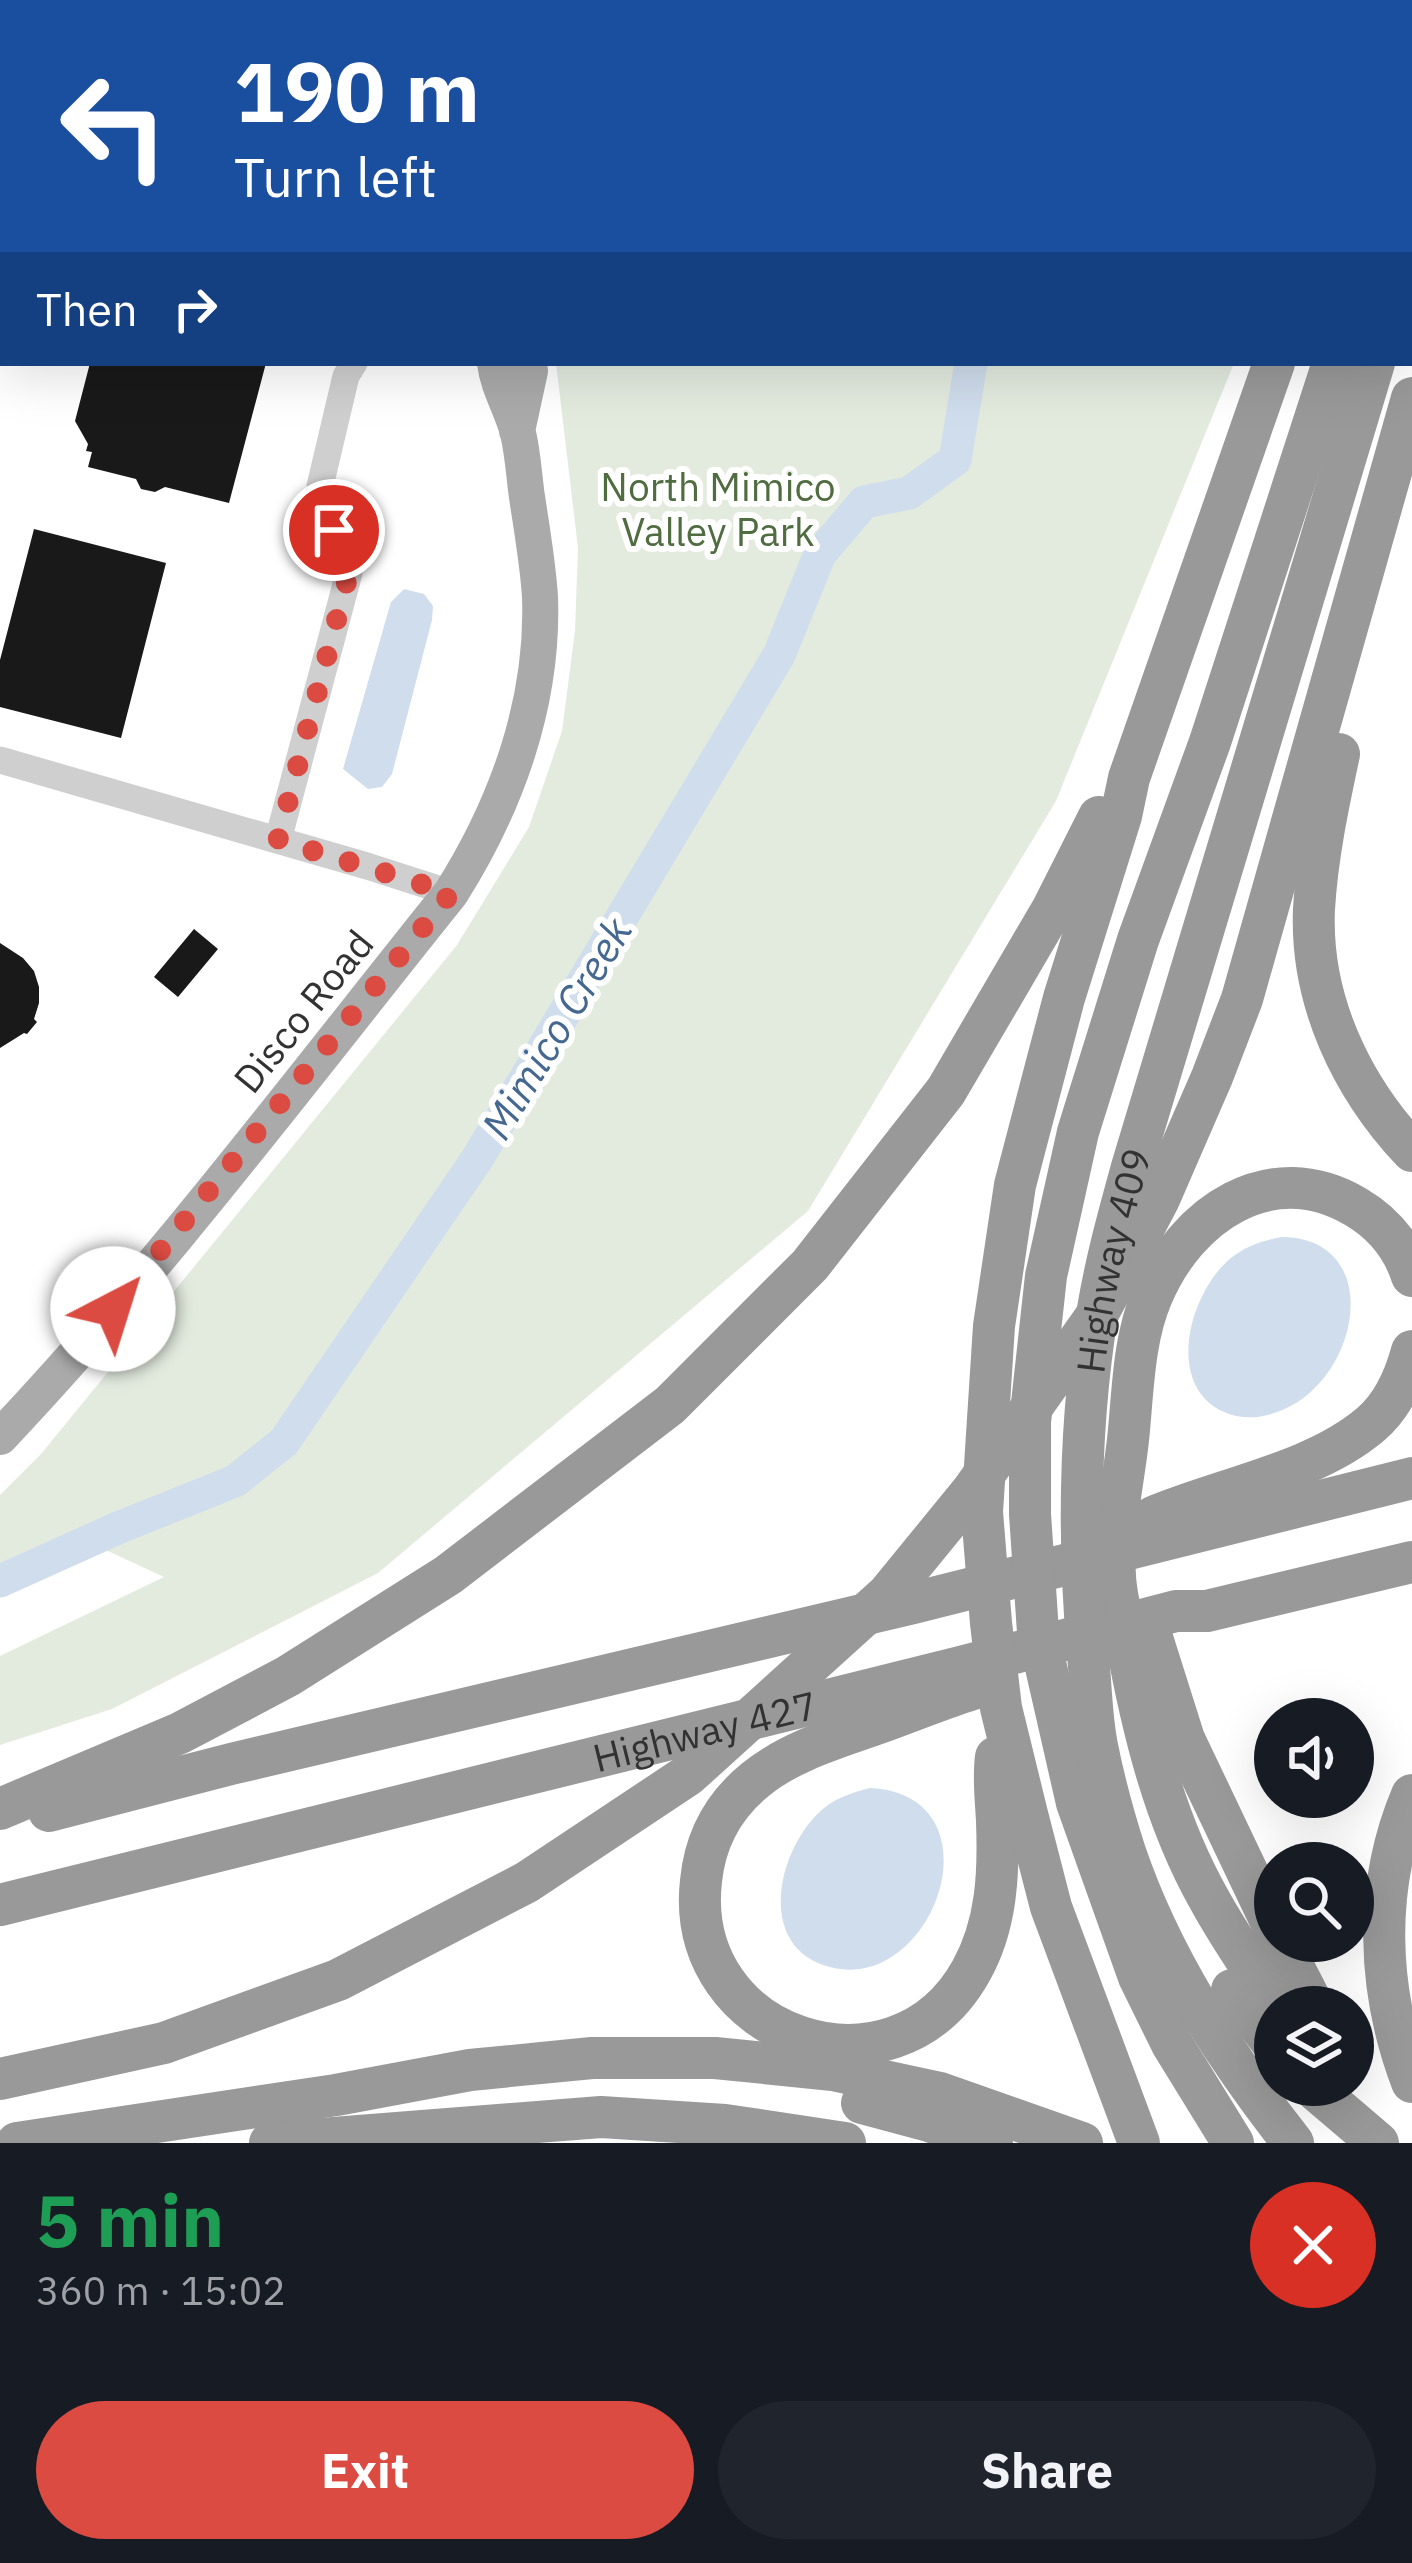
<!DOCTYPE html>
<meta charset="utf-8">
<style>
body{margin:0;font-family:"IBM Plex Sans",sans-serif;background:#20242c;color:#f1f3f6;height:100vh;display:flex;flex-direction:column;font-size:45px;white-space:nowrap}
*{box-sizing:border-box;margin:0}
p{font-size:39px;color:#9ea1a6}
.icon{flex:none;width:66px;height:66px;fill:none;stroke:currentColor;stroke-width:2;stroke-linecap:round;stroke-linejoin:round}
.map{position:relative;height:2143px;overflow:hidden}
.drawer{display:flex;flex-direction:column;background:#171b24;flex:1}
.drawer>*{flex:none}
.banner{position:absolute;left:0px;top:0px;width:1413px;height:366px;box-shadow:0 12px 48px #0002;background:#1a4fa0;color:#fff;overflow:hidden}
.controls{position:absolute;left:1254px;top:1698px;display:grid;gap:24px}
.controls a{display:grid;place-items:center;width:120px;height:120px;border-radius:50%;background:#171b24;box-shadow:0 12px 48px #0002;font-size:60px}
.pin{position:absolute;display:grid;place-items:center;width:102px;height:102px;color:#fff;margin:-51px;border:6px solid #fff;border-radius:50%;box-shadow:0 3px 12px #0007}
.me{position:absolute;width:132px;margin:-66px;rotate:40deg;stroke-linejoin:round;filter:drop-shadow(0 0 9px #0008)}
.turn{display:flex;align-items:center;gap:42px;height:252px;padding:0 36px;font-size:54px}
.turn .icon{width:156px;height:156px;stroke-width:2.5}
.turn b{display:block;font-size:84px;line-height:102px}
.then{display:flex;align-items:center;height:114px;padding:0 36px;background:#0003;gap:24px;font-size:45px}
.round{display:grid;place-items:center;flex:none;width:126px;height:126px;border-radius:63px;background:#20242c}
.summary{display:flex;align-items:center;justify-content:space-between;height:204px;padding:0 36px}
h1{font-size:72px;font-weight:800;line-height:90px;color:#1e9e55}
.button{display:flex;gap:24px;margin-top:auto;padding:24px 36px}
.button a{flex:1;height:138px;border-radius:72px;background:#db4b42;color:#fff;font-size:48px;font-weight:800;line-height:138px;text-align:center}
.button a+a{background:#20242c;color:#f1f3f6}
.map>svg:first-child{display:block}
.green{fill:#e3ebdf;fill-rule:evenodd}
.water{fill:#d0ddec}
.lines{fill:none;stroke-linecap:round;stroke-linejoin:round}
.river{stroke:#d0ddec;stroke-width:33}
.building{fill:#191919}
.minor{stroke:#cfcfcf;stroke-width:27}
.major{stroke:#aaa;stroke-width:36}
.highway{stroke:#999;stroke-width:42}
.route{stroke:#db4b42;stroke-width:21;stroke-dasharray:0 37.8}
.labels{text-anchor:middle;dominant-baseline:central;stroke-width:12;stroke-linejoin:round;paint-order:stroke}
.park-label{font-size:39px;fill:#506c41;stroke:#fff}
.street-label{font-size:39px;fill:#323232;stroke:#fff}
.water-label{font-size:42px;font-style:italic;fill:#446890;stroke:#fff}
</style>
<div class="map">
<svg width="1412" height="2143" viewBox="0 0 1412 2143">
<rect width="100%" height="100%" fill="#fff"/>
<path class="green" d="M1043,0H1387L1386,3H1043Z
M556,363H1234L1056,801L808,1211L378,1573L112,1709L0,1745V1656L164,1577L108,1551H47L0,1572V1495L41,1454L457,945L529,827L562,731L575,631L578,548ZM652,857L656,879L294,1430L624,896Z"/>
<path class="water" d="M404,589L424,594L433,606L432,620L392,774L382,787L368,789L343,769L391,602Z
M1282,1237C1388,1238 1360,1387 1274,1413C1259,1418 1244,1419 1229,1414C1162,1390 1189,1292 1231,1258C1246,1246 1263,1240 1282,1237Z
M870,1788C1006,1795 932,2003 823,1965C753,1940 781,1839 828,1805C841,1796 855,1792 870,1788Z"/>
<g class="lines">
<path class="river" d="M1247,3L1248,0
M0,1581L120,1527L235,1481L284,1442L477,1159L779,655L820,554L864,502L909,493L955,460L971,363"/>
</g>
<path class="building" d="M90,363H266L229,503L165,487L155,492L141,489L136,479L88,467L92,452L86,451L88,444L75,421Z
M34,529L166,563L121,738L0,707V660Z
M194,929L218,949L178,997L154,977Z
M0,943L23,958L34,971L39,987V1003L34,1019L37,1022L27,1034L24,1033L0,1048Z"/>
<g class="lines">
<path class="minor" d="M0,84L3,85
M0,179L3,177
M0,760L367,866L451,893
M278,840L349,573L320,486L346,376L354,363"/>
<path class="major" d="M459,0L460,3
M488,0L489,3
M1410,52H1412
M517,431L530,371L529,363
M0,1437C161,1267 304,1076 451,893C506,806 544,703 540,597C538,564 532,530 527,497C524,476 523,454 518,433C512,409 498,388 495,363"/>
<g class="highway">
<path d="M1406,3L1407,0"/>
<path d="M1410,127L1412,120"/>
<path d="M1410,251L1412,245"/>
<path d="M1339,754C1328,805 1317,857 1314,909C1310,1000 1351,1086 1412,1151"/>
<path d="M1153,1517C1221,1488 1314,1473 1371,1424C1392,1406 1405,1377 1412,1351"/>
<path d="M1147,1622L1184,1739L1275,1930"/>
<path d="M973,1689C941,1699 910,1712 879,1723C837,1738 790,1751 755,1780C723,1806 705,1840 701,1881C683,2039 894,2109 971,1971C997,1925 999,1873 997,1821C996,1800 993,1778 996,1757"/>
<path d="M1412,1795C1373,1887 1377,1990 1412,2082"/>
<path d="M0,1809L180,1733L288,1676L448,1575L670,1405L810,1265L946,1091L1053,908L1099,817"/>
<path d="M49,1811L231,1764L913,1603L1412,1478"/>
<path id="s1" d="M0,1905L961,1667L1176,1611H1207L1412,1562"/>
<path d="M1280,1941L1314,2007"/>
<path d="M1232,1990L1275,2046"/>
<path d="M1277,2007C1254,1971 1229,1936 1209,1899C1164,1819 1142,1728 1126,1639C1122,1618 1116,1597 1115,1576C1112,1530 1123,1485 1128,1440C1133,1393 1133,1340 1152,1296C1186,1215 1270,1156 1356,1207C1383,1223 1402,1245 1412,1276"/>
<path d="M0,2079L164,2043L338,1980L527,1882L688,1775L888,1594L973,1490L1097,1315L1129,1256L1159,1199L1212,1077L1242,999L1412,398"/>
<path d="M1310,2085L1378,2143"/>
<path d="M862,2103L929,2121L992,2143"/>
<path d="M17,2143L336,2095L470,2070L592,2058H715L833,2070L940,2093L1082,2143"/>
<path d="M270,2143L601,2117L725,2125L845,2143"/>
<path d="M1139,2143L1051,1907L1027,1814L1001,1708L991,1623L982,1512L994,1326L1015,1185L1064,998L1121,816L1129,778L1274,363"/>
<path d="M1233,2143L1172,2044L1139,1977L1077,1803L1038,1632L1030,1514V1422L1046,1276L1078,1132L1138,940L1210,742L1333,363"/>
<path id="s2" d="M1293,2143C1224,2055 1161,1958 1125,1852C1114,1818 1104,1781 1097,1746C1091,1716 1091,1685 1088,1655C1078,1540 1079,1423 1098,1309C1106,1261 1119,1214 1132,1167L1374,363"/>
</g>
</g>
<g class="lines">
<path class="route" d="M113,1309L451,893L278,840L349,573L334,530"/>
</g>
<g class="labels">
<g class="park-label">
<text x="718" y="486">North Mimico<tspan x="718" dy="45">Valley Park</tspan></text>
</g>
<g class="street-label">
<text transform="translate(303 1011) rotate(-51)">Disco Road</text>
<text stroke="none"><textPath href="#s2" startOffset="936">Highway 409</textPath></text>
<text stroke="none"><textPath href="#s1" startOffset="726">Highway 427</textPath></text>
</g>
<g class="water-label">
<text transform="translate(556 1028) rotate(-59)">Mimico Creek</text>
</g>
</g>
</svg>
<div class="controls">
<a><svg class="icon" aria-label="sound" viewBox="0 0 24 24"><path d="M4 9h4l5-4v14l-5-4H4zM17 9q2 3 0 6"/></svg></a>
<a><svg class="icon" aria-label="search" viewBox="0 0 24 24"><circle cx="10" cy="10" r="6"/><path d="M15 15l6 6"/></svg></a>
<a><svg class="icon" aria-label="layers" viewBox="0 0 24 24"><path d="M12 4l9 5-9 5-9-5zM3 14l9 5 9-5"/></svg></a>
</div>
<div class="pin" style="left:334px;top:530px;background:#d93025"><svg class="icon" aria-label="arrive" viewBox="0 0 24 24"><path d="M6 21V4h12l-3 4 3 4H6"/></svg></div>
<svg class="me" style="left:113px;top:1309px" viewBox="-20 -20 40 40"><circle r="19" fill="#fff"/><path d="M0-13L10 11 0 6-10 11z" fill="#db4b42"/></svg>
<div class="banner">
<div class="turn"><svg class="icon" aria-label="left" viewBox="0 0 24 24"><path d="M17 20v-9H6M10 6l-5 5 5 5"/></svg><div><b>190 m</b>Turn left</div></div>
<div class="then">Then<svg class="icon" aria-label="right" viewBox="0 0 24 24"><path d="M7 20v-9h11M14 6l5 5-5 5"/></svg></div>
</div>
</div>
<section class="drawer">
<div class="summary"><div><h1>5 min</h1><p>360 m · 15:02</p></div><a class="round" style="background:#d93025;color:#fff"><svg class="icon" aria-label="close" viewBox="0 0 24 24"><path d="M6 6l12 12M18 6L6 18"/></svg></a></div>
<div class="button"><a>Exit</a><a>Share</a></div>
</section>
